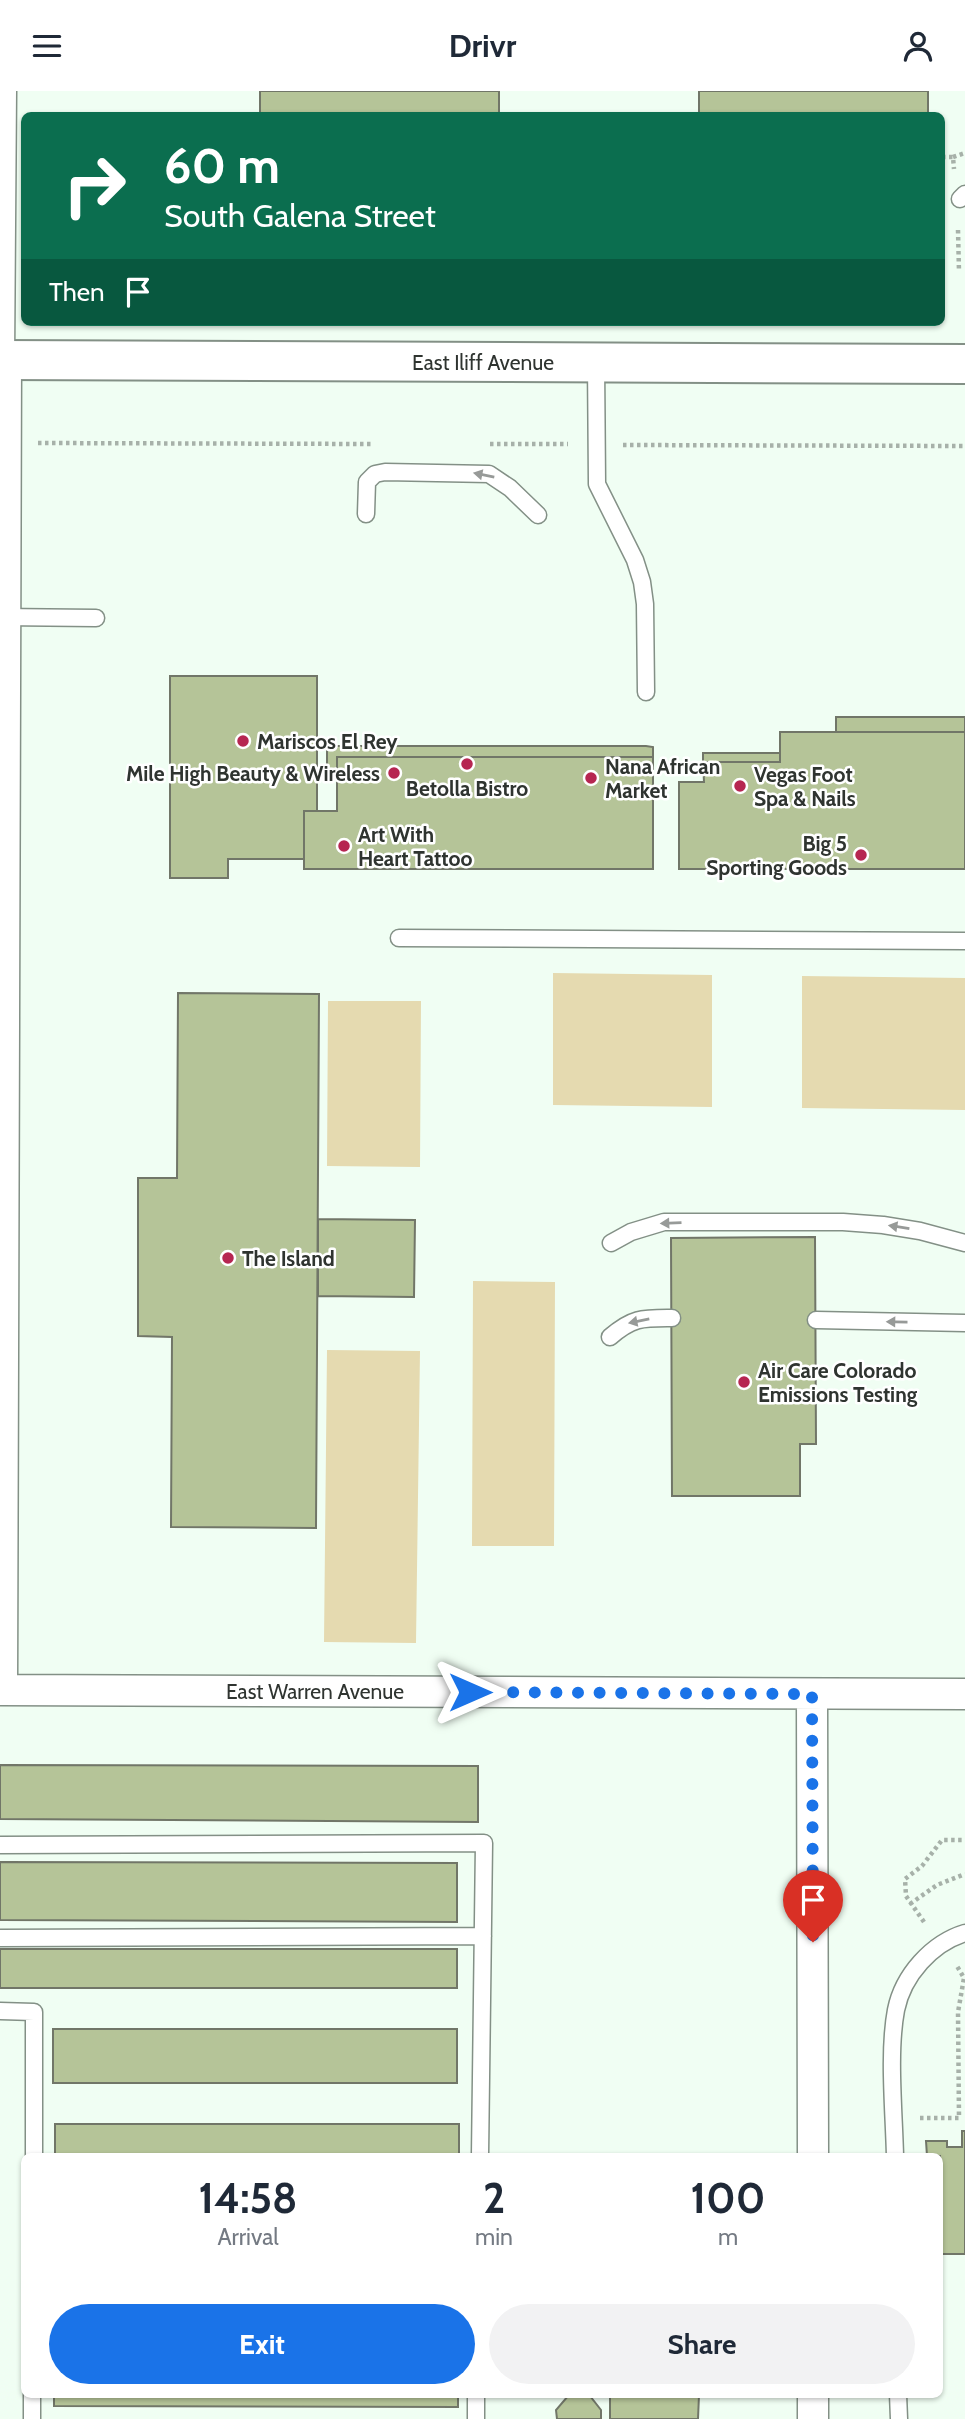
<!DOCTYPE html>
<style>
body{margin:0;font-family:Cabin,sans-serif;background:#f2f2f3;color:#1f2937;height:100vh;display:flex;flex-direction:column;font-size:26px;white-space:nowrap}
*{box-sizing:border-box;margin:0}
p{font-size:23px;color:#747a83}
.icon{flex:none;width:38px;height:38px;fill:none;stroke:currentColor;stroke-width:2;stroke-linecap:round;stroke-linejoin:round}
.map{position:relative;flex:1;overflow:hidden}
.panel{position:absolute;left:21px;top:2062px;width:922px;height:245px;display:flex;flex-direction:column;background:#fff;border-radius:10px;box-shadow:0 2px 5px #0004}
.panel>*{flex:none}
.banner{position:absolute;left:21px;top:21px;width:924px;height:214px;border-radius:10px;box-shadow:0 2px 5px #0004;background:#0b6e4f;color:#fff;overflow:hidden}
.pin{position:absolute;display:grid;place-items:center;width:60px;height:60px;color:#fff;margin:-72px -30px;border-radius:50% 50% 50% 0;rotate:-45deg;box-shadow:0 0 7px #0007}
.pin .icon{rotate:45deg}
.me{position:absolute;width:77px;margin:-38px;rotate:90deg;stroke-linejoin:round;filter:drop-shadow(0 0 5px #0008)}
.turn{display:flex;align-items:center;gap:24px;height:147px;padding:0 28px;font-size:32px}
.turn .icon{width:91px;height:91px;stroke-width:2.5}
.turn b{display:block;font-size:49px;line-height:60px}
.then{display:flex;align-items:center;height:66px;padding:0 28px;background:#0003;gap:14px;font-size:26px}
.eta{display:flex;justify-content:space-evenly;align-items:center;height:119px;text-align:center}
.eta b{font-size:42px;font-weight:700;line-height:49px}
.cta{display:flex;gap:14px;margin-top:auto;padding:14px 28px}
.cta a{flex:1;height:80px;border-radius:42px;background:#1a73e8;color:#fff;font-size:28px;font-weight:700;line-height:80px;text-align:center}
.cta a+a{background:#f2f2f3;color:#1f2937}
header{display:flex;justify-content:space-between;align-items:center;height:91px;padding:0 28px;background:#fff;font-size:32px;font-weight:700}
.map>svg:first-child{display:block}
.green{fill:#e5dab0}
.building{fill:#b5c498;stroke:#717668;stroke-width:2}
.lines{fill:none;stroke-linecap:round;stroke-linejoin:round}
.service-casing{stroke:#839086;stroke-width:19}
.minor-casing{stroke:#839086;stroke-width:33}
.primary-casing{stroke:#839086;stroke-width:42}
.path{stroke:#a7b1a9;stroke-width:4.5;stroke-dasharray:3.5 3.5;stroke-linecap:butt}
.service{stroke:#fff;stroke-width:16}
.minor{stroke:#fff;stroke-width:30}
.primary{stroke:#fff;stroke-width:38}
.oneway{fill:#979a98}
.route{stroke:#1a73e8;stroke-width:12;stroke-dasharray:0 21.6}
.poi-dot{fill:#b62651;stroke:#fff;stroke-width:2.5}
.labels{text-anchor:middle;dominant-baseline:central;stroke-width:5;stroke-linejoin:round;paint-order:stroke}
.street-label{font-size:21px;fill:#2f3430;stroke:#fff}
.poi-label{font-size:21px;font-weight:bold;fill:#2f3430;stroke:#fff;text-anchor:start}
</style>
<header><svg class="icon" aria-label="menu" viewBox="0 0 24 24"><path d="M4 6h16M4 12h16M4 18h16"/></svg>Drivr<svg class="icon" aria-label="person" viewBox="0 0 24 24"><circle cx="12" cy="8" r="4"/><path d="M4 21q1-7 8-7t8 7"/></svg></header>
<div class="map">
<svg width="965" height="2328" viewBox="0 0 965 2328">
<rect width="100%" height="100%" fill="#f0fef3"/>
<path class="green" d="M553,882L712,884V1016L553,1014Z
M802,885L965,887V1019L802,1017Z
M328,910H421L420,1076L327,1075Z
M473,1190L555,1191L554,1455H472Z
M327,1259L420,1260L416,1552L324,1551Z"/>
<path class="building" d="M260,0H499V24H260Z
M699,0H928V24H699Z
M170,585H317V720H304V768H228V787H170Z
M836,626H965V641H836Z
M780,641H965V778H679V691H704L703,671H780Z
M327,655H646L653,656V666H337V678H327Z
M703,662H780V671H703Z
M337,666H653V778H304V720H337Z
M178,902L319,903L316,1437L171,1436L172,1246L138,1245V1087H177Z
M318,1128L415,1129L414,1206L318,1205Z
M815,1146L816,1353H800V1405H672L671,1147Z
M0,1674L478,1675V1731L0,1728Z
M0,1771L457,1772V1831L0,1829Z
M0,1858H457V1897H0Z
M53,1938H457V1992H53Z
M55,2033H459V2065H55Z
M962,2040H965V2163H940V2065H927L926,2050H947V2056H962Z
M54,2303H458V2316L54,2315Z
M610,2304H699L698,2328H610Z
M568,2305H590L601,2319V2328H557L556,2319Z"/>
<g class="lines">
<defs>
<path id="service" d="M960,108L965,103
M6,269L8,0
M596,271L597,393L635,469L642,491L645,513L646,601
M366,423L367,391L375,383L385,381L489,383L510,397L538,424
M0,526L96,527
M399,847L965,850
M611,1152L631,1141L664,1131H843L883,1134L920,1140L965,1152
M816,1229L965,1232
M610,1246C633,1226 643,1227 672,1227
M0,1754L484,1752L480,2065
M0,1847L483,1845
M0,1920L34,1921V2065
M895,2065C894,2021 888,1961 896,1919C903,1884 932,1852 965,1842
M898,2303L899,2328
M32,2328V2303
M476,2328V2303"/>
<path id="minor" d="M0,1599L965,1603
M2,1599L6,269
M812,1603L813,2065
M813,2328V2303"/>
<path id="primary" d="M0,269L965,273"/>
</defs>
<use href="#service" class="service-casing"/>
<use href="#minor" class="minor-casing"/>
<use href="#primary" class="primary-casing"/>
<path class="path" d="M942,66H953L954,78
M953,66L965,62
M958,139L959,181
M38,352L372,353
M490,353H568
M623,354L965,355
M910,1813L937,1794L965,1783
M924,1831L906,1805L905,1788L922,1775L942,1749H965
M920,2027H959L958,1921L964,1887L957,1875"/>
<use href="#service" class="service"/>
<use href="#minor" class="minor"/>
<use href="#primary" class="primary"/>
</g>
<defs><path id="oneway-solid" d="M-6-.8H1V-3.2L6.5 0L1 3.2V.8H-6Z" transform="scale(1.75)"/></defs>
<g class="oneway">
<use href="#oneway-solid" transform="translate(484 384) rotate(-169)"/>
<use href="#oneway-solid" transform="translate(671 1132) rotate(178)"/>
<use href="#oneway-solid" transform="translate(899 1136) rotate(-171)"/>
<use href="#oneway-solid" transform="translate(639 1230) rotate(169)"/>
<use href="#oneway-solid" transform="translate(897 1231) rotate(-179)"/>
</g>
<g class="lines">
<path class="route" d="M470,1601L812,1603L813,1851"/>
</g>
<g class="poi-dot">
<circle cx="243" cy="650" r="7"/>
<circle cx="467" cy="673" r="7"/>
<circle cx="394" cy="682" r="7"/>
<circle cx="591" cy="687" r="7"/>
<circle cx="740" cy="695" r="7"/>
<circle cx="344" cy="755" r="7"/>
<circle cx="861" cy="764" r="7"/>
<circle cx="228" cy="1167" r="7"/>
<circle cx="744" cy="1291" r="7"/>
</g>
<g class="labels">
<g class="street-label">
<text x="483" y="271">East Iliff Avenue</text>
<text x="315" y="1600">East Warren Avenue</text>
</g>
<g class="poi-label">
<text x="257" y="650">Mariscos El Rey</text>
<text x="605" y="675">Nana African<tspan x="605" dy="24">Market</tspan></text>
<text x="380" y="682" text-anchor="end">Mile High Beauty &amp; Wireless</text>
<text x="754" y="683">Vegas Foot<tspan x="754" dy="24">Spa &amp; Nails</tspan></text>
<text x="467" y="697" text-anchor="middle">Betolla Bistro</text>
<text x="358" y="743">Art With<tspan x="358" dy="24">Heart Tattoo</tspan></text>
<text x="847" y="752" text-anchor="end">Big 5<tspan x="847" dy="24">Sporting Goods</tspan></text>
<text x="242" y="1167">The Island</text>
<text x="758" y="1279">Air Care Colorado<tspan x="758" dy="24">Emissions Testing</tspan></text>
</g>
</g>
</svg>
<div class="pin" style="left:813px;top:1851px;background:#d93025"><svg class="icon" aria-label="arrive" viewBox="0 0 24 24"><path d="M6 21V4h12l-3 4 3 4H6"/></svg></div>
<svg class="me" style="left:470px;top:1601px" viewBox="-20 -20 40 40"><path d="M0-17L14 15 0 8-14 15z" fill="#1a73e8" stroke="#fff" stroke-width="4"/></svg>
<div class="banner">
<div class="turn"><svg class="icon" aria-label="right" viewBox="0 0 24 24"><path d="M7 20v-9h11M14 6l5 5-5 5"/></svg><div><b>60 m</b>South Galena Street</div></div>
<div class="then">Then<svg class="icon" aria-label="arrive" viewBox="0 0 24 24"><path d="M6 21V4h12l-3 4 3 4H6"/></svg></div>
</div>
<section class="panel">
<div class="eta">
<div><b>14:58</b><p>Arrival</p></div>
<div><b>2</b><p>min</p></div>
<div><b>100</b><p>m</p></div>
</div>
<div class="cta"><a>Exit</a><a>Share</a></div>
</section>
</div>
